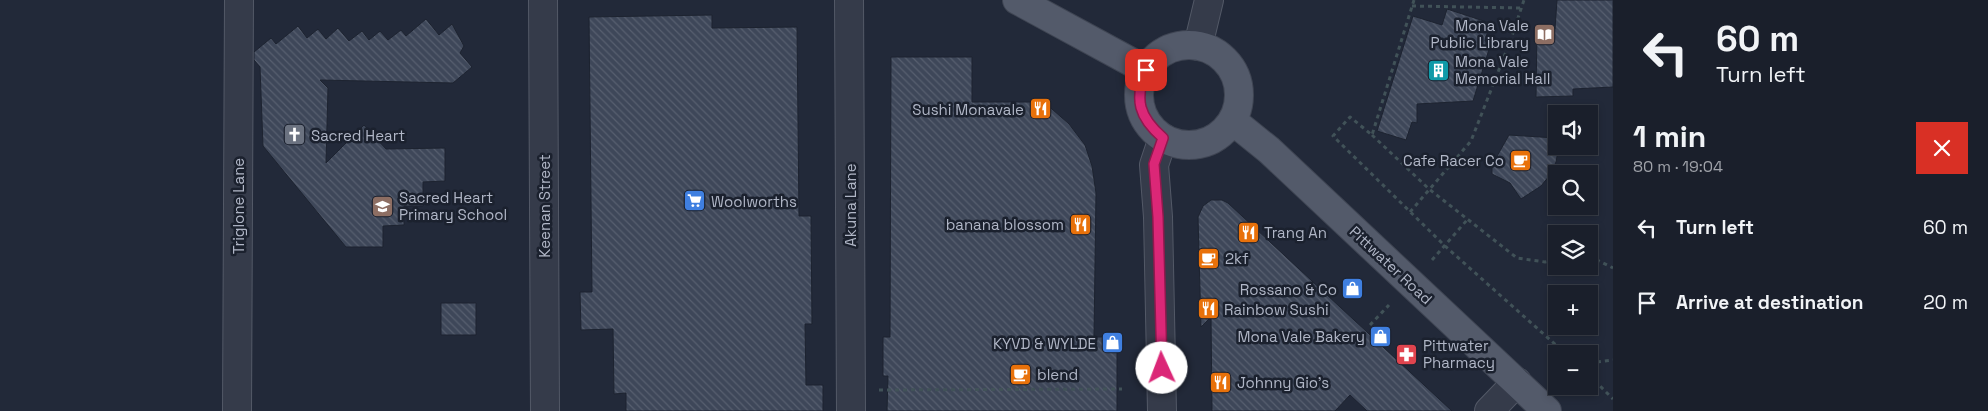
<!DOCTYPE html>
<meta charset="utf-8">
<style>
body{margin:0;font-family:"Space Grotesk",sans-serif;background:#232733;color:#f1f3f6;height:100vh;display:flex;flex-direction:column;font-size:19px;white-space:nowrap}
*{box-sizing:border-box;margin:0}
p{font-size:16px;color:#9fa2a9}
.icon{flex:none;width:28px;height:28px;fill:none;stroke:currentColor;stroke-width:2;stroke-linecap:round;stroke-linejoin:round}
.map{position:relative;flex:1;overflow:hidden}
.drawer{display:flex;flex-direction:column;background:#1a1f2b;width:375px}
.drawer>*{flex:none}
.banner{background:#1a1f2b;color:#f1f3f6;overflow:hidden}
.fabs{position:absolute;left:1548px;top:105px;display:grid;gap:10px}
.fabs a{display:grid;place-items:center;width:50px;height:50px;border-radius:0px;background:#1a1f2b;box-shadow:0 2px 8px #0003,0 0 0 1px #383d47;font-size:25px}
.pin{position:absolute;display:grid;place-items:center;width:42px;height:42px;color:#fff;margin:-21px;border-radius:10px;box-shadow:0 2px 8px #0006}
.me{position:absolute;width:55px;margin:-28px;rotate:358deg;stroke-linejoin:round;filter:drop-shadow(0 0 4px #0008)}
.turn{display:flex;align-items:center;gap:18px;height:105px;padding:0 20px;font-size:22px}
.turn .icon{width:65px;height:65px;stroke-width:2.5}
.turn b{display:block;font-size:35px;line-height:42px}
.round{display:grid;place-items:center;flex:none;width:52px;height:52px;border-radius:0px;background:#232733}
.headline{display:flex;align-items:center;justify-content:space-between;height:85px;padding:0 20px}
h1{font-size:30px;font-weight:700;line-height:38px}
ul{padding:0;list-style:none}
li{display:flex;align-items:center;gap:15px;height:75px;padding:0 20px}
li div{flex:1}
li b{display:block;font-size:19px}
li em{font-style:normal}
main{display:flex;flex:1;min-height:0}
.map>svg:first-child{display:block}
.building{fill:url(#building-back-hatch);stroke:#1d2330}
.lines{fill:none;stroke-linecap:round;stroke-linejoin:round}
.minor-casing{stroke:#535967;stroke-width:30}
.major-casing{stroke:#3f4553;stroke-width:30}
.path{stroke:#415258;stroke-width:3;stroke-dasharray:4 4;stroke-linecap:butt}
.minor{stroke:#353b4a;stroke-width:28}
.major{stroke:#535a6a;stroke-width:28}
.route-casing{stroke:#8e194d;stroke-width:12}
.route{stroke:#db2777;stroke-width:9}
.labels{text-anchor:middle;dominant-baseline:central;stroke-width:5;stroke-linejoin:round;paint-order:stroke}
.poi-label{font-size:15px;fill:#b0b6c6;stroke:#1b212e;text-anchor:start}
.street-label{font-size:15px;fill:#b0b6c6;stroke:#1b212e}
</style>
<main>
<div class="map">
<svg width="1613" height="411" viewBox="0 0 1613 411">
<defs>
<pattern id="building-back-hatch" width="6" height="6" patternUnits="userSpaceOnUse" patternTransform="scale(1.25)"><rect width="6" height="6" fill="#3e4759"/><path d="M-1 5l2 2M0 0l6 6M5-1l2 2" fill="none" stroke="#575f6f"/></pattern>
</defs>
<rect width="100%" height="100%" fill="#222939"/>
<path class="building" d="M1557,0H1613V87L1573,89V96L1536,97L1537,29H1555Z
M1447,9L1490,23L1485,41L1491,43L1473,101L1417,104V123L1412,122L1406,140L1377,131L1413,16L1442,25Z
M712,15V28L797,27L799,216H811L812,324H805L806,385H823V411H626V393L614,394L613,329L581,330L580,292H592L589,17Z
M426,19L439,35L452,24L464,46L460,53L472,67L453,83L320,80L328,88L326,163L364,125L386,149L445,148V181L423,182V206H404V225L383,226V247H346L263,146L260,67L254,60V52L271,38L276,44L298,26L307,38L318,29L326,39L338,28L349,41L362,31L369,40L380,31L388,40L401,30L406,36Z
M891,57H972V102H1044L1069,124L1085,145L1092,166L1096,193L1094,337H1117V411H887L888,376H883V337H890Z
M1509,135L1556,138L1558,151L1556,162L1550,175L1541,186L1521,199L1510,183L1492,174V165Z
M1211,200H1222L1228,203L1452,411H1367L1350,395L1335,411H1212L1211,317L1201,327L1198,217L1203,206Z
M441,303H476V335H441Z"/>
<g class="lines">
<defs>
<path id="minor" d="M543,0L545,411
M849,0L851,411
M1198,46L1209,0
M237,411L239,0
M1162,411L1158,217L1154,165L1163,138
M1489,411L1517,382"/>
<path id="major" d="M1017,0L1146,70
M1139 95a50 50 0 1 1 100 0a50 50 0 1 1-100 0Z
M1233,121L1269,150L1547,411"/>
</defs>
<use href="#minor" class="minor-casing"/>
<use href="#major" class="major-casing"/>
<path class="path" d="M1414,0L1372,135L1350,117L1333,136L1445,246L1566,354
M1412,6L1521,8
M1372,135L1429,189L1517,258L1545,262L1556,260
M1410,212L1471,141L1511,39L1524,0
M1589,256L1613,268
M1432,260L1467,220
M1370,325L1389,305
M1589,363L1613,360
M1589,375L1613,399
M879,390L1122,389"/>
<use href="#minor" class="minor"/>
<use href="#major" class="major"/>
</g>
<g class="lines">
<defs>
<path id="route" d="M1146,70C1134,100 1139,117 1163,138L1154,164L1158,217L1162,368"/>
</defs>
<use href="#route" class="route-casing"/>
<use href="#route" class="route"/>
</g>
<defs>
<symbol id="library-square" viewBox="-11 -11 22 22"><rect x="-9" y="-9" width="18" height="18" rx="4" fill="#8d6e63" stroke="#1b212e"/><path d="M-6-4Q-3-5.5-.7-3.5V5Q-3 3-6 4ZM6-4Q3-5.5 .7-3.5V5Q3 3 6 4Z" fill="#fff"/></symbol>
<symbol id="building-square" viewBox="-11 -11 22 22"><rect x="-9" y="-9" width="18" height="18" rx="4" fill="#0f9aa8" stroke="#1b212e"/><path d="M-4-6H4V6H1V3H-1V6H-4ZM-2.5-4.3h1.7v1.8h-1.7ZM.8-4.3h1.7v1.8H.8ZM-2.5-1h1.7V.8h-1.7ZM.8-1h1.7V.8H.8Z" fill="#fff"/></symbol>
<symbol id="restaurant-square" viewBox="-11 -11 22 22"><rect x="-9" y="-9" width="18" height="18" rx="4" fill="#e8710a" stroke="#1b212e"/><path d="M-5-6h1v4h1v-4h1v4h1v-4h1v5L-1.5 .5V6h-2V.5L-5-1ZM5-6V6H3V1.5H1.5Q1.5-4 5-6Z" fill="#fff"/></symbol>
<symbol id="church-square" viewBox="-11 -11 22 22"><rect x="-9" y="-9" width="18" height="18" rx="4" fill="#6b7280" stroke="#1b212e"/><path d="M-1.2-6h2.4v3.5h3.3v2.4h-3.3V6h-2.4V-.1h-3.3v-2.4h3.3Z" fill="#fff"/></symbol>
<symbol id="cafe-square" viewBox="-11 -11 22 22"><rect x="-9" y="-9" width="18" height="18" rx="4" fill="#e8710a" stroke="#1b212e"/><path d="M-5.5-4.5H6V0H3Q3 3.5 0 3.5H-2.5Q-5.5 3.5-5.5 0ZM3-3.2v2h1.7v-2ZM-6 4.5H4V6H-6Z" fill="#fff"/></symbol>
<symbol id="supermarket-square" viewBox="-11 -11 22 22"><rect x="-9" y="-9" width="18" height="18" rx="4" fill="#3f7fe0" stroke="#1b212e"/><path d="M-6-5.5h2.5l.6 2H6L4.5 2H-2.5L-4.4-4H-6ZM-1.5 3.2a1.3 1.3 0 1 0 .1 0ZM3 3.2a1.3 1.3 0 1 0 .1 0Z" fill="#fff"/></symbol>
<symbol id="school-square" viewBox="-11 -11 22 22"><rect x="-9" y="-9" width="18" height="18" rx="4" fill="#8d6e63" stroke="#1b212e"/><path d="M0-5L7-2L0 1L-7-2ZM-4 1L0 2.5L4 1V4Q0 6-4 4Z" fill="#fff"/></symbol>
<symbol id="shop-square" viewBox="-11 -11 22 22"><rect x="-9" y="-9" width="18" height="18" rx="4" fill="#3f7fe0" stroke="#1b212e"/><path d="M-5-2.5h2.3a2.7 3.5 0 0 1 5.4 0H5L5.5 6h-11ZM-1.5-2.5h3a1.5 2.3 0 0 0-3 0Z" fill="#fff"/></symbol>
<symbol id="pharmacy-square" viewBox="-11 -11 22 22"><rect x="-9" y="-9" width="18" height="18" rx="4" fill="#e0444e" stroke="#1b212e"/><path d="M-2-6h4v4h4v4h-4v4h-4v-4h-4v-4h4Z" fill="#fff"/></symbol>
</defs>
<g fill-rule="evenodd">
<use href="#library-square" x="1532" y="22" width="25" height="25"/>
<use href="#building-square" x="1426" y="58" width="25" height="25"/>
<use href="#restaurant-square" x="1028" y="96" width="25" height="25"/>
<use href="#church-square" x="282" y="122" width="25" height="25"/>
<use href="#cafe-square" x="1508" y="148" width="25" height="25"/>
<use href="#supermarket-square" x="682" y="188" width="25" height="25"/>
<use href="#school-square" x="370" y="194" width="25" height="25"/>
<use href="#restaurant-square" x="1068" y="212" width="25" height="25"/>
<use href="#restaurant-square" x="1236" y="220" width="25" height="25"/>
<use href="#cafe-square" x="1196" y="246" width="25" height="25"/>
<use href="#shop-square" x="1340" y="276" width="25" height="25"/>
<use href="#restaurant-square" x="1196" y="296" width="25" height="25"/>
<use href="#shop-square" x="1368" y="324" width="25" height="25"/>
<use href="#shop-square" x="1100" y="330" width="25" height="25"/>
<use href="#pharmacy-square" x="1394" y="342" width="25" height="25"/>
<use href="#cafe-square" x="1008" y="362" width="25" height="25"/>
<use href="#restaurant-square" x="1208" y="370" width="25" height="25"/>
</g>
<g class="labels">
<g class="poi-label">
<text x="1529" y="25" text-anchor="end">Mona Vale<tspan x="1529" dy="17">Public Library</tspan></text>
<text x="1455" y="61">Mona Vale<tspan x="1455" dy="17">Memorial Hall</tspan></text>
<text x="1024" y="109" text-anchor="end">Sushi Monavale</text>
<text x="311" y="135">Sacred Heart</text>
<text x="1504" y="160" text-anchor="end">Cafe Racer Co</text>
<text x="399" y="197">Sacred Heart<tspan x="399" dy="17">Primary School</tspan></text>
<text x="711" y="201">Woolworths</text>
<text x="1064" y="224" text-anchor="end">banana blossom</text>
<text x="1264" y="232">Trang An</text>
<text x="1225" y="258">2kf</text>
<text x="1337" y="289" text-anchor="end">Rossano &amp; Co</text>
<text x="1224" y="309">Rainbow Sushi</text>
<text x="1365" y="336" text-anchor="end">Mona Vale Bakery</text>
<text x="1096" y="343" text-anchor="end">KYVD &amp; WYLDE</text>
<text x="1423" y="345">Pittwater<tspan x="1423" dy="17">Pharmacy</tspan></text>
<text x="1037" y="374">blend</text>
<text x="1237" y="382">Johnny Gio's</text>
</g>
<g class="street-label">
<text transform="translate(850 205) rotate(-90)">Akuna Lane</text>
<text transform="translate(238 206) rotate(-90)">Triglone Lane</text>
<text transform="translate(544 206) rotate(-90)">Keenan Street</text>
<text transform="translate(1391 265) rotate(43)">Pittwater Road</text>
</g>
</g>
</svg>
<div class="fabs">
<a><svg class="icon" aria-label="sound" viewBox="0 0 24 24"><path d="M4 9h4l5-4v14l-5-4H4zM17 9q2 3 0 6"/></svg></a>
<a><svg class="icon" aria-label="search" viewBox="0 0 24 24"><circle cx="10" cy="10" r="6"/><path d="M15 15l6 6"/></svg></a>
<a><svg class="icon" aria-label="layers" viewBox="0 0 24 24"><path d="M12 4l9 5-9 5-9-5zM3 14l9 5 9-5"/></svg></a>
<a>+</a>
<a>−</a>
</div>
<div class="pin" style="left:1146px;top:70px;background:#d93025"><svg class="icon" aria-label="arrive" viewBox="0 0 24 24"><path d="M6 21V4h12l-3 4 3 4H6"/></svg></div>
<svg class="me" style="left:1162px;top:368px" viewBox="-20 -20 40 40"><circle r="19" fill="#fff"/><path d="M0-13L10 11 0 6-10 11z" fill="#db2777"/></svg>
</div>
<section class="drawer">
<div class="banner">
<div class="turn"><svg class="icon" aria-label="left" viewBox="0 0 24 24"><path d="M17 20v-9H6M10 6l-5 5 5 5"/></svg><div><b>60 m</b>Turn left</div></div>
</div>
<div class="headline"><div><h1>1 min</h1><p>80 m · 19:04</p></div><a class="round" style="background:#d93025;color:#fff"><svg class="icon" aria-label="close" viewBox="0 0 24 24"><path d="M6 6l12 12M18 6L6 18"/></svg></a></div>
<ul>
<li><svg class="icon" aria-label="left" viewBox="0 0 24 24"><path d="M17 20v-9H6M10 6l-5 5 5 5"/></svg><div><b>Turn left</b></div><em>60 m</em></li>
<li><svg class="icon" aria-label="arrive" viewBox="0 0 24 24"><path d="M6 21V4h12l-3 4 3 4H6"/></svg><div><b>Arrive at destination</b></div><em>20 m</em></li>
</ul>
</section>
</main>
